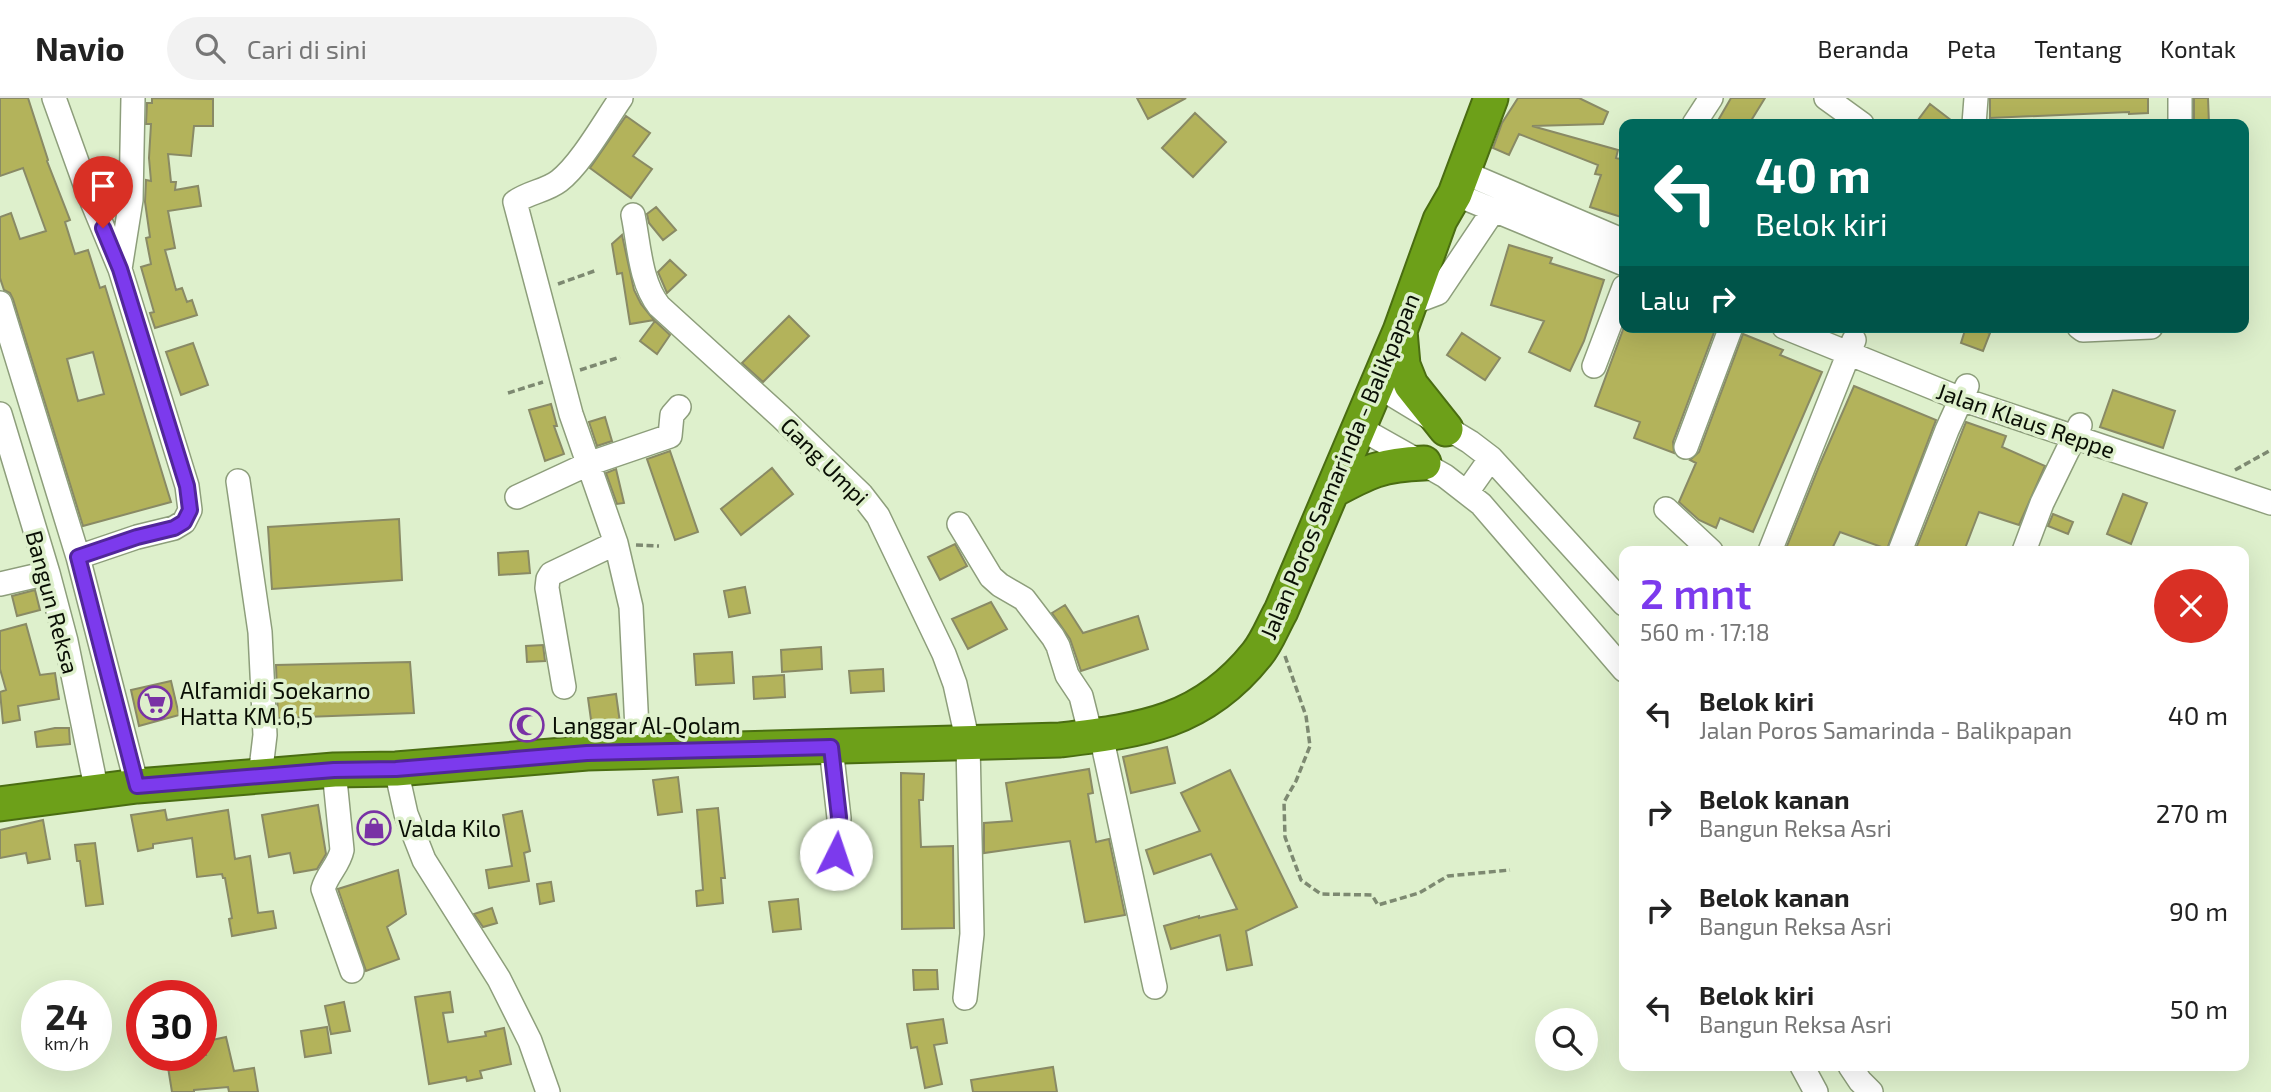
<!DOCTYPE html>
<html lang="id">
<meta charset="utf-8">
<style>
body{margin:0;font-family:"Exo 2",sans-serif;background:#f2f2f2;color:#222;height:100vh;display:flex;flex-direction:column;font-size:26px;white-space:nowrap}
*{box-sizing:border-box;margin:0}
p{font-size:23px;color:#767676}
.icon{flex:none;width:38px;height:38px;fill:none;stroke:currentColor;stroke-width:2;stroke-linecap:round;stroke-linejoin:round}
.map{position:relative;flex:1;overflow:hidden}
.panel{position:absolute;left:1619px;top:448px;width:630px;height:525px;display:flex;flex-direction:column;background:#fff;border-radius:14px;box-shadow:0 7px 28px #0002}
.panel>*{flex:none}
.guide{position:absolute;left:1619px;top:21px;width:630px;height:214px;border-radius:14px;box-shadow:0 7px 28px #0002;background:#00695c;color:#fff;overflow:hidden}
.fabs{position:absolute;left:1535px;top:910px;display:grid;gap:14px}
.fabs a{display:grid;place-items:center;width:63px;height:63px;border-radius:50%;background:#fff;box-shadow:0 7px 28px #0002;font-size:35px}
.speed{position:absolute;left:21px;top:882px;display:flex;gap:14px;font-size:35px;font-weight:700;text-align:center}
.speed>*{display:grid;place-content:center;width:91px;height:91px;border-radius:50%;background:#fff;box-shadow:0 7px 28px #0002;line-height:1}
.speed small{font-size:18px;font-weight:400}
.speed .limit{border:10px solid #d22;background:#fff;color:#111}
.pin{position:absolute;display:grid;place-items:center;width:60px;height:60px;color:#fff;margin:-72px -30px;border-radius:50% 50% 50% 0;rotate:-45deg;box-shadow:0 0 7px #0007}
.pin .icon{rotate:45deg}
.me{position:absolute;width:77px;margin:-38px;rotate:4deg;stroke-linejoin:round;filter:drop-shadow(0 0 5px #0008)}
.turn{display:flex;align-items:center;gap:24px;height:147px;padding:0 21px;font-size:32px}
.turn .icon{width:91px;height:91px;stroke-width:2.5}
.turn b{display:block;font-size:49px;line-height:60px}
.then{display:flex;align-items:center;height:66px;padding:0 21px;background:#0003;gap:14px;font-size:26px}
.round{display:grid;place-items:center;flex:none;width:74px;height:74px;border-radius:37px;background:#f2f2f2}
.summary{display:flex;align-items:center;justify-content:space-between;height:119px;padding:0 21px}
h1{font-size:42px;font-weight:600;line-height:52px;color:#7c3aed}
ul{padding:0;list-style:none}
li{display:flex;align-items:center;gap:21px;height:98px;padding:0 21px}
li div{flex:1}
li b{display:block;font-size:26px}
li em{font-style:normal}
header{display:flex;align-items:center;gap:42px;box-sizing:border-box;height:98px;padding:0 35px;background:#fff;border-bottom:2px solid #e0e0e0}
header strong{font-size:33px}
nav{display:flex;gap:38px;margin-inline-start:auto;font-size:24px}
.search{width:490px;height:63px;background:#f2f2f2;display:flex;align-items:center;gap:18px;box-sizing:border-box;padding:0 24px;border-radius:38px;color:#767676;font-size:26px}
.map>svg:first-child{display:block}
.building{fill:#b3b35b;stroke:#898a65;stroke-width:2;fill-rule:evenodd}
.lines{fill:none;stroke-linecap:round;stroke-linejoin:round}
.minor-casing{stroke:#8d9e7b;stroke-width:26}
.highway-casing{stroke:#4a6d12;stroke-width:37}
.path{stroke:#7d8971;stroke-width:3.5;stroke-dasharray:7 3.5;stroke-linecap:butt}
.minor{stroke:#fff;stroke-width:23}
.highway{stroke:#6da019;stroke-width:33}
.route-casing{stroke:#51269a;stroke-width:18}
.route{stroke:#7c3aed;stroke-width:12}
.labels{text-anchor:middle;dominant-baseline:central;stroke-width:7;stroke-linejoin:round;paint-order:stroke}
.street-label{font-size:23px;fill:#090e04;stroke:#def0cc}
.poi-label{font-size:23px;fill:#090e04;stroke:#def0cc;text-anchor:start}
</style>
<header>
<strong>Navio</strong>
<div class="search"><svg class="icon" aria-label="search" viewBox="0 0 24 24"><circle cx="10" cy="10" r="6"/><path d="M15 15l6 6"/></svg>Cari di sini</div>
<nav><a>Beranda</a><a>Peta</a><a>Tentang</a><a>Kontak</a></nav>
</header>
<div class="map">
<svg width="2271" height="994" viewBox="0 0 2271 994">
<rect width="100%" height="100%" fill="#def0cc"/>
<path class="building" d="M0,0H28L48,62L47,63L70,122L65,124L75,156L88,152L100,190L105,188L171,404L83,428L13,201L10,195L4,192L0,180V119L11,115L20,141L46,133L23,70L0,78ZM93,254L104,296L78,303L67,261Z
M152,0L213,1V28H194L191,58L168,56L171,84H176L175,92L198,88L201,108L168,113L175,150L165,152L176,192L182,190L187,204L192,202L197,217L155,230L150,215L154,214L141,169L151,166L146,140L150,139L145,104L146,82L151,83L149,60L151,26H146L147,5H152Z
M1137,0H1186L1148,21Z
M1518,0H1579L1608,14L1603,26L1532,28L1618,52L1616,60L1624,62V120L1590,109L1601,77L1595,76L1598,67L1519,36L1509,57L1493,50L1502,25Z
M1731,0H1765L1749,26H1716Z
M1990,0H2148V15L2129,16V14L1990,20Z
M2194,0H2208L2209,26H2194Z
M1930,6L1956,26H1915Z
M1195,15L1226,44L1193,79L1162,50Z
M626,18L650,35L633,58L652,71L631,100L590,70Z
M656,109L676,132L663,142L649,125L647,116Z
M622,137L634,192L641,206L654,222L630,226L622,175L617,176L612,146Z
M1509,147L1552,160L1550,165L1604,182L1584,243L1570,273L1529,254L1544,223L1491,207Z
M670,162L686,177L667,195L658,174Z
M789,218L809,238L763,284L742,265Z
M655,223L670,237L657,256L640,243Z
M1624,229H1716L1673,344L1674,355L1634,340L1640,324L1595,308Z
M1966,229H1973L1990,235L1983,253L1961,245Z
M1462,235L1500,260L1485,282L1447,257Z
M1743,236L1783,252L1780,257L1822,274L1753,434L1720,420L1716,430L1699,422L1679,404L1696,365L1690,362L1699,354Z
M193,245L208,287L181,297L166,254Z
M1854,288L1936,322L1887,451L1840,434L1831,453H1785L1820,366Z
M2113,292L2175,313L2163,350L2100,329Z
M551,306L557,328H554L564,356L545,363L529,312Z
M605,319L612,343L597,348L589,324Z
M1966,324L2006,338L2002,349L2045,368L2019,427L1979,414L1964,453H1915Z
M670,353L698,434L675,442L647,361Z
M772,370L793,396L741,437L721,411Z
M616,371L624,405L617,406L606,375Z
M2123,396L2147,405L2131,446L2107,436Z
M2053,416L2073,424L2068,436L2048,428Z
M399,421L402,482L272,491L268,429Z
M955,446L967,468L940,482L928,459Z
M528,453L530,475L499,477L498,455Z
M745,489L750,515L729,519L724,493Z
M35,492L40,512L17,518L12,498Z
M991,504L1007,531L968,551L952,521Z
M1065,507L1083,535L1138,518L1148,551L1081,573L1070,541L1052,515Z
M26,526L40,577L55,575L59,601L18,608L20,622L3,625L0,594L6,592L0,571V533Z
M543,547L545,563L527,564L526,548Z
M821,549L822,571L782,574L781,552Z
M732,554L734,585L696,587L694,556Z
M410,564L414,615L278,620L276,567Z
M883,571L884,593L851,595L849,573Z
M784,577L785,599L754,601L753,579Z
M171,583L179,617L139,628L131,592Z
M616,596L620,625L592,629L588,600Z
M55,630H69L70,646L37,649L35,634Z
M1167,649L1175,685L1131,695L1123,659Z
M1089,671L1093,695L1088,696L1096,744L1109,741L1125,817L1085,824L1070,743L984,755V725L1012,723L1006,685Z
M1230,672L1297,809L1246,833L1252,867L1227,872L1220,837L1171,851L1164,828L1199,818V820L1237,811L1211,756L1154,776L1146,752L1200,733L1181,695Z
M901,675L924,676L923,702H919L921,749L953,748L954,830L902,831Z
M678,679L682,714L658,717L653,682Z
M318,707L326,756L317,771L294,775L290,755L269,759L262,717Z
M718,710L725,780H721L723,805L697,808L696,793L703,792L697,712Z
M165,712L167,722L228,712L235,761L250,758L258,815L273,813L276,830L232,838L229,821L232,820L225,780H223L222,776L197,779L192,740L153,746V750L138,753L131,717Z
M522,713L530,753L524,755L529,783L489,790L486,772L512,768L503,717Z
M43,722L50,761L28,765L26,755L0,760V732Z
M95,745L103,806L86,808L80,763H77L75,747Z
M398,772L406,816L387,829L399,861L366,873L338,791Z
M551,784L554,803L540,806L537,786Z
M798,801L801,831L773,834L769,804Z
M492,810L497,825L483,829L474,816Z
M913,872H937L938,891L914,892Z
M450,894L453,914L443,915L448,944L486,938L485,934L504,930L511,966L480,973L482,980L467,983L466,979L429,986L415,899Z
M344,904L350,933L331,936L325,908Z
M943,921L947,945L934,947L942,986L925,990L917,949L911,950L907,926Z
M327,929L331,955L305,959L301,933Z
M226,939L234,973L254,970L258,994H229L228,989L194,992V994H172L166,957H206L203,944Z
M1053,969L1057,994H973L971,982Z"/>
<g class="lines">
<defs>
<path id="minor" d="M54,0L86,89L120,171L187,388L190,412L184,424L174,430L137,439L78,459
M621,0C605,23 581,66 559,83C546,93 529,94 515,104L571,316L616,445L631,509L638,652
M1826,0L1862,26
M1694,26L1711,0
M1974,26L1976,0
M2180,26V0
M1463,74L1624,143
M1455,96L1624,166
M633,117C639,146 640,184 659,208L781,319L861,396L878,418L944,556L955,586L968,645L972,836L965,900
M120,171L131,102L133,0
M0,205L78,459L137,688
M1409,206L1438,195L1493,113
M1784,229L1961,301L2271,405
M2079,229L2083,232L2151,229
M1594,268L1624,189
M1376,287L1470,344L1491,360L1624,506
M0,316L48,475L66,543L97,694
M1358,329L1445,378L1481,406L1624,572
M1686,349L1731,229
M238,383L260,534L265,637L260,679
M1467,394L1491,360
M517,399L588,366L670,338L672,317L679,309
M1666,411L1711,453
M959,426L991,479L1000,487L1024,501L1053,539L1058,548L1067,577L1081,598L1091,638
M1770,453L1854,242
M1900,453L1947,332L1967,288
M2024,453L2042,405L2080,327
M0,486L48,475
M564,589L547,490L548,481L551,476L616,445
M1101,637L1155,889
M831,649L839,720L836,756
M396,671L406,716L424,762L499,881L530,943L548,994
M334,672L342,752C339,767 327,776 323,791L352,873
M1802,968L1816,994
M1850,968L1860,983L1871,994"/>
<path id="highway" d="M1400,233L1403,267L1411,287L1446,331
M1332,393C1367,374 1382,366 1424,365
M0,706L137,688L334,672L396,671L587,655L1060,642C1142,632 1202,625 1257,556C1267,544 1273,527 1281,513L1400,233L1440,122L1455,96L1491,0"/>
</defs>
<use href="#minor" class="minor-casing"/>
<use href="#highway" class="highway-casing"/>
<path class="path" d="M558,186L597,172
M580,272L620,259
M508,295L543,284
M2235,372L2271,352
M636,447L659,448
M1285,558L1306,618L1310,648L1296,683L1284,704L1285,739L1301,782L1321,796L1372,797L1378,807L1419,795L1448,778L1510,772"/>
<use href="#minor" class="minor"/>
<use href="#highway" class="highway"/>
</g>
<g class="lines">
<defs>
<path id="route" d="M103,130L120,171L187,388L190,412L184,424L174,430L137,439L78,459L137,688L334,672L396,671L587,655L831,649L839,719L836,756"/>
</defs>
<use href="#route" class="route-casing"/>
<use href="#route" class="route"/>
</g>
<defs>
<symbol id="supermarket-ring" viewBox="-11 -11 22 22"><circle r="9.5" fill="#def0cc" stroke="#7932a5" stroke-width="1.5"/><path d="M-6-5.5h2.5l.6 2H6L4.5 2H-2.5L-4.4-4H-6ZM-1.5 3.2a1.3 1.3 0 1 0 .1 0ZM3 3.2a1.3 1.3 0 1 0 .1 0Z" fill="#7932a5"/></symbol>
<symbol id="mosque-ring" viewBox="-11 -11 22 22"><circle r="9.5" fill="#def0cc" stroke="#7932a5" stroke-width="1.5"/><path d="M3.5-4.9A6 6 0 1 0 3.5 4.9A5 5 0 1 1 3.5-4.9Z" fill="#7932a5"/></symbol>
<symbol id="shop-ring" viewBox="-11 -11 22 22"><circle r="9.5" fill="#def0cc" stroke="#7932a5" stroke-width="1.5"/><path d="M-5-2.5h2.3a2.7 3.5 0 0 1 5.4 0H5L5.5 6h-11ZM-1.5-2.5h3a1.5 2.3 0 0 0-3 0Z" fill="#7932a5"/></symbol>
</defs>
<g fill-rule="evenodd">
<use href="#supermarket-ring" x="136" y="586" width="38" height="38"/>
<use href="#mosque-ring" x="508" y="608" width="38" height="38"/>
<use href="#shop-ring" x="355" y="711" width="38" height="38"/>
</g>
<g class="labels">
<g class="street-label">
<text transform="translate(2026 322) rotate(19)">Jalan Klaus Reppe</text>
<text transform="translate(825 363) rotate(45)">Gang Umpi</text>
<text transform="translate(1339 368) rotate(-67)">Jalan Poros Samarinda - Balikpapan</text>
<text transform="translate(53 504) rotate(75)">Bangun Reksa</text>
</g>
<g class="poi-label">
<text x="180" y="592">Alfamidi Soekarno<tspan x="180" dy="26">Hatta KM.6,5</tspan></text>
<text x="552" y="627">Langgar Al-Qolam</text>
<text x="398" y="730">Valda Kilo</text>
</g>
</g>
</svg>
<div class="fabs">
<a><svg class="icon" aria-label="search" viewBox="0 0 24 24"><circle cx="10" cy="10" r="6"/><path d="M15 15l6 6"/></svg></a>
</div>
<div class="speed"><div>24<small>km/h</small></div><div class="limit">30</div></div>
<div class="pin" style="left:103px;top:130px;background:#d93025"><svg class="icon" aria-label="arrive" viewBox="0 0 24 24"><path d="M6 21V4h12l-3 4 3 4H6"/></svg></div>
<svg class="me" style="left:836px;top:756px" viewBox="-20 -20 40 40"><circle r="19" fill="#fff"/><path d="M0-13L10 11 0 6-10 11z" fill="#7c3aed"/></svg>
<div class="guide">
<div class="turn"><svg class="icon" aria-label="left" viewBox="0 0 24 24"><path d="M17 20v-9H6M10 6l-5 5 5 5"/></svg><div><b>40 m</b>Belok kiri</div></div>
<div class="then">Lalu<svg class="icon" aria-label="right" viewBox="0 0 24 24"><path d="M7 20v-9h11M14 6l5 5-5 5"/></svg></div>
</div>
<section class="panel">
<div class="summary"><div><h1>2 mnt</h1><p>560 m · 17:18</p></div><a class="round" style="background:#d93025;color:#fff"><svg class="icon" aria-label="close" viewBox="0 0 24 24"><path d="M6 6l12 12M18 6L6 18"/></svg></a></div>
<ul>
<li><svg class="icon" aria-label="left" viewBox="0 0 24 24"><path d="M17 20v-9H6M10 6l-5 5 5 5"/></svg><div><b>Belok kiri</b><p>Jalan Poros Samarinda - Balikpapan</p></div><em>40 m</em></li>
<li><svg class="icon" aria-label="right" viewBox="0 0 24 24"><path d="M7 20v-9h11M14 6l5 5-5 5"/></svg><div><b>Belok kanan</b><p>Bangun Reksa Asri</p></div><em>270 m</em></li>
<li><svg class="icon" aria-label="right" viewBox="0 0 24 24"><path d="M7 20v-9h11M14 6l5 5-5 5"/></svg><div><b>Belok kanan</b><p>Bangun Reksa Asri</p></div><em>90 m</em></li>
<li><svg class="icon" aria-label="left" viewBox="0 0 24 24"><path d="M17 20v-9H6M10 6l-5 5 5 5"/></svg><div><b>Belok kiri</b><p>Bangun Reksa Asri</p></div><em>50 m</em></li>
</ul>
</section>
</div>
